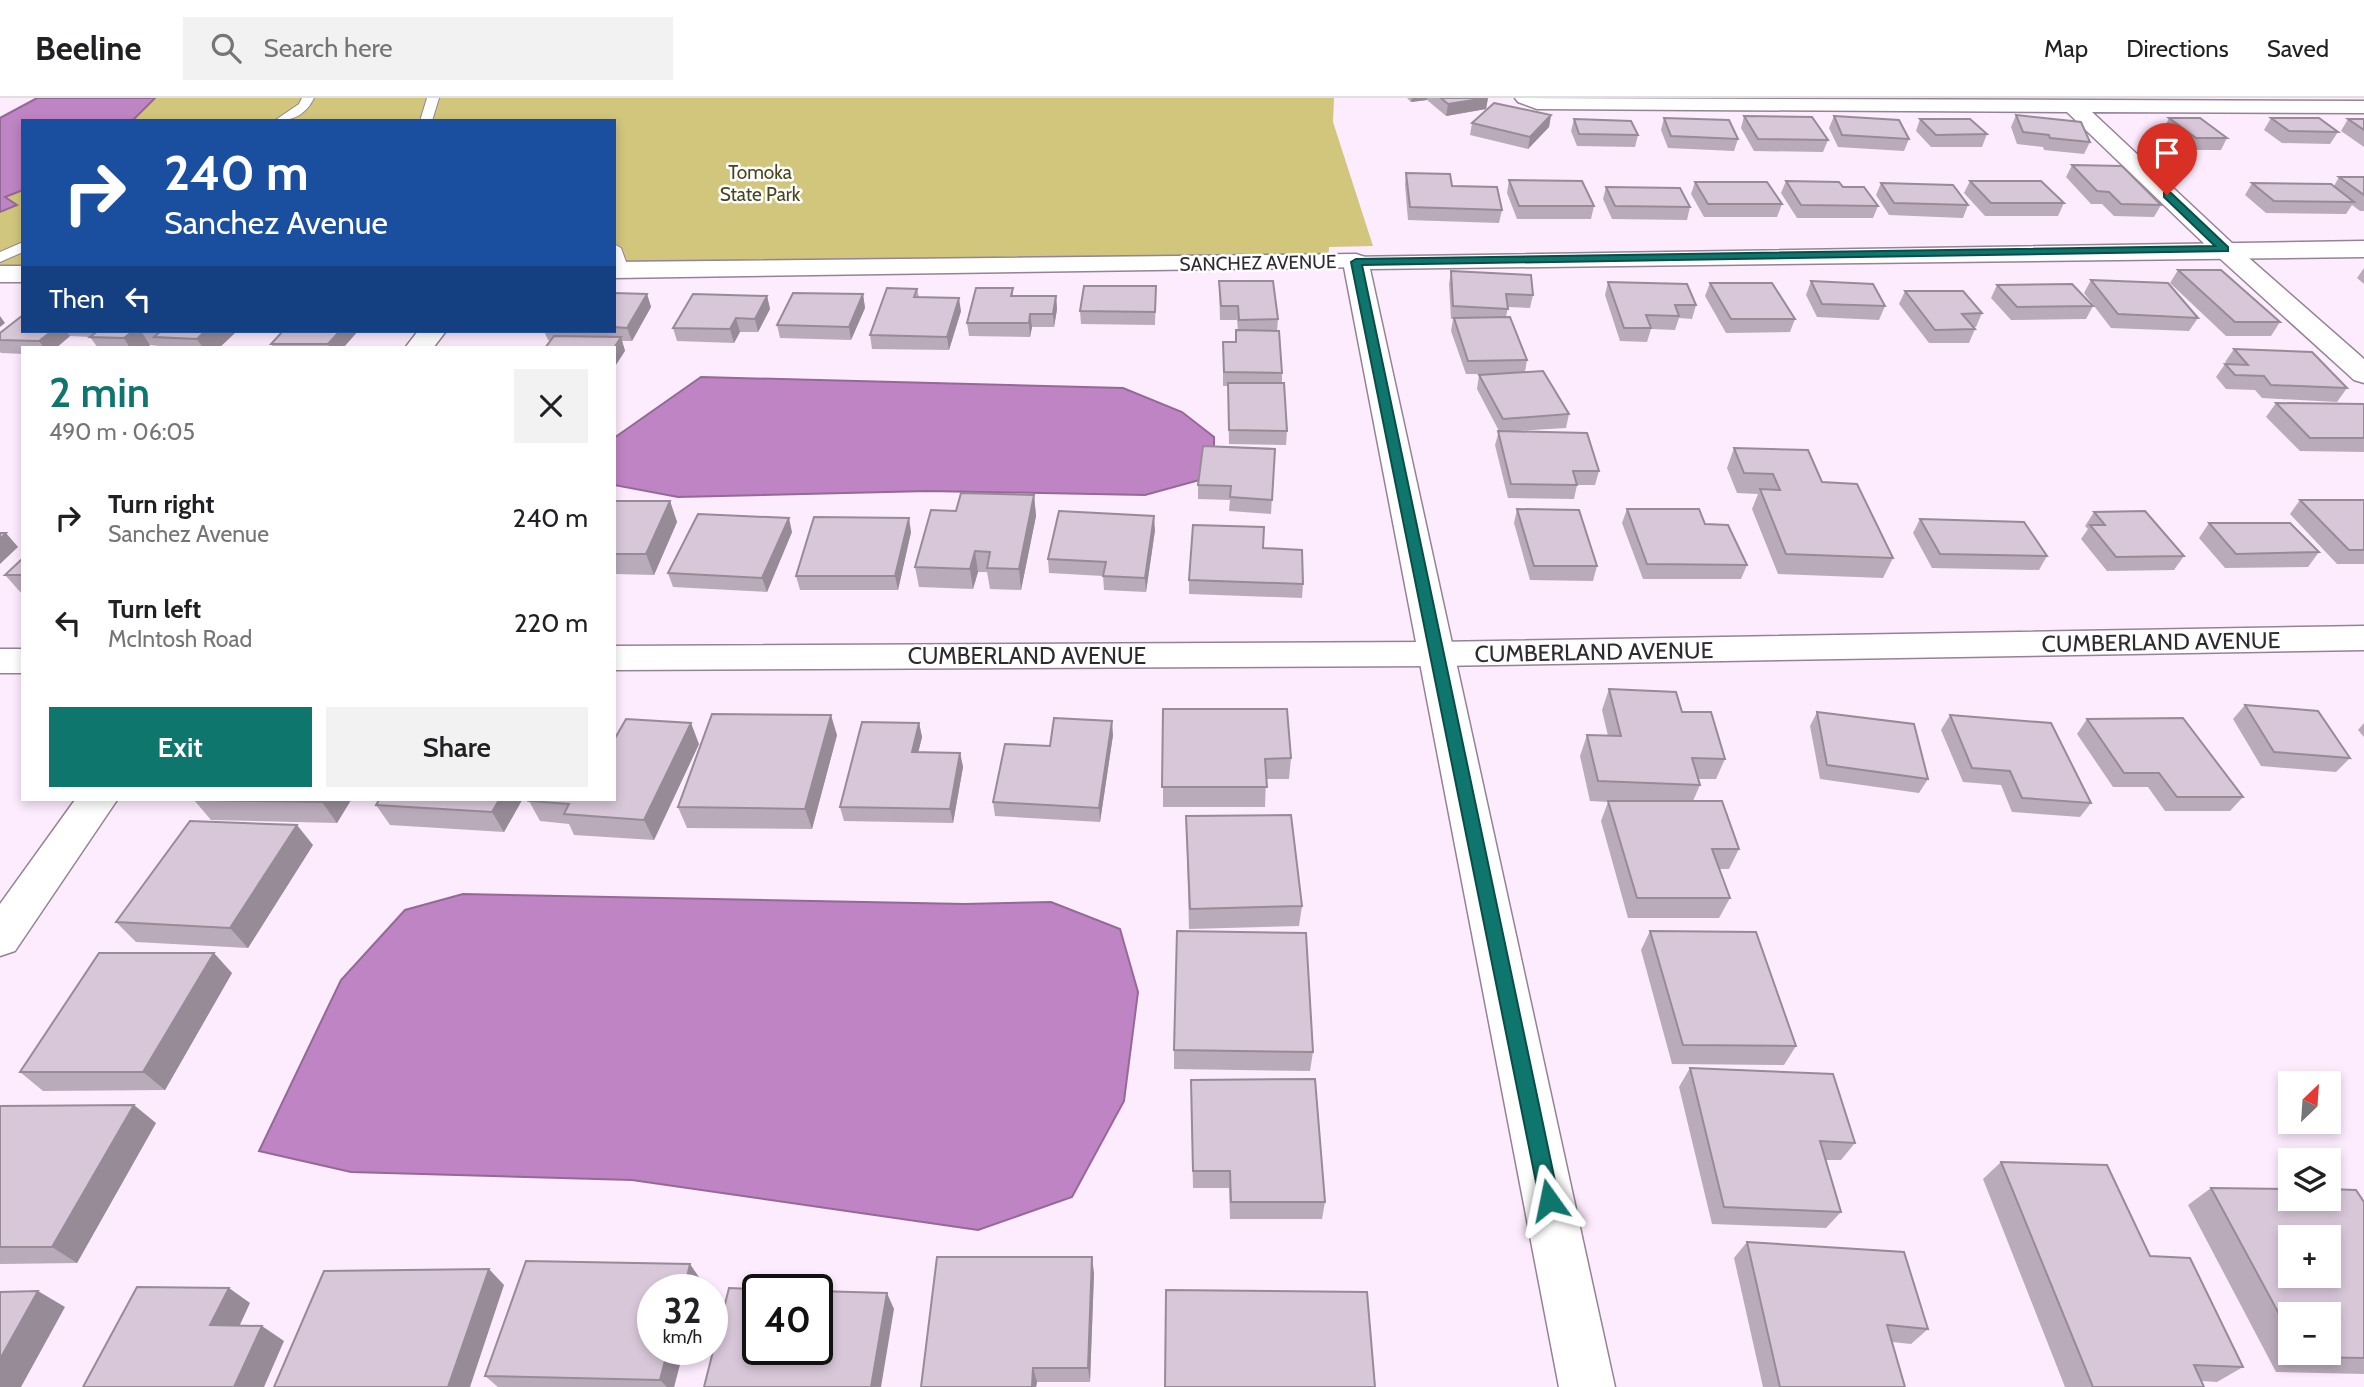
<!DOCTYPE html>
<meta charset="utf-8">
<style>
body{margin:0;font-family:Cabin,sans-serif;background:#f2f2f2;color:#202124;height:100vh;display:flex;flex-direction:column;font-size:26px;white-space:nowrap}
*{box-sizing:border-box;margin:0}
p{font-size:23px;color:#757577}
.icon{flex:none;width:38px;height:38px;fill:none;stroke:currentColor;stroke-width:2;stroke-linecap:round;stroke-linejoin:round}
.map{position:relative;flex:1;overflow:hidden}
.sheet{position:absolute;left:21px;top:248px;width:595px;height:455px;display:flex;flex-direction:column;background:#fff;border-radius:0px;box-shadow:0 4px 10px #0003}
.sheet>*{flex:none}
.guide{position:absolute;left:21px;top:21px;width:595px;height:214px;border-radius:0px;box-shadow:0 4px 10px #0003;background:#1a4fa0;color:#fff;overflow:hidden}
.needle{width:46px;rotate:25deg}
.tools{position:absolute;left:2278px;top:973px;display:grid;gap:14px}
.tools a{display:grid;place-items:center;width:63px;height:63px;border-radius:0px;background:#fff;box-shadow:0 4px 10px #0003;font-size:35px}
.speed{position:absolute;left:637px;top:1176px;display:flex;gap:14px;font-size:35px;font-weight:700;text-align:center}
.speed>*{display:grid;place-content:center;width:91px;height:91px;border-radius:50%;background:#fff;box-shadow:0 4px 10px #0003;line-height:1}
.speed small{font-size:18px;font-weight:400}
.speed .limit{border:4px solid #111;border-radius:10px;background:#fff;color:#111}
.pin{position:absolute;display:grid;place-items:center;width:60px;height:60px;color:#fff;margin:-72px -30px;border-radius:50% 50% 50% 0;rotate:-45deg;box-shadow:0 0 7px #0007}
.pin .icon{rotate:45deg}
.me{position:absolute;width:77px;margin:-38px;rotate:348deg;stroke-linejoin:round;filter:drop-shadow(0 0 5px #0008)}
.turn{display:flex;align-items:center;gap:24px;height:147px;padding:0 28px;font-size:32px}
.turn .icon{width:91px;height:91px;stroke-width:2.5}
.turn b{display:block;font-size:49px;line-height:60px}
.then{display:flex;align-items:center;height:66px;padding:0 28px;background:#0003;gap:14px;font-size:26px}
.round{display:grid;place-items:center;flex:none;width:74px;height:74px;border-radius:0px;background:#f2f2f2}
.head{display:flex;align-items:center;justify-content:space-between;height:119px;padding:0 28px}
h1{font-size:42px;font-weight:600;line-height:52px;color:#0f766e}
.button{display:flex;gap:14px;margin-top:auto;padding:14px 28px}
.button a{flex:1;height:80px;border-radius:0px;background:#0f766e;color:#fff;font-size:28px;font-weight:600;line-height:80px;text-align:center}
.button a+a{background:#f2f2f2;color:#202124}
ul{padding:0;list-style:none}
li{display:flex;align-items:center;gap:21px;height:105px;padding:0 28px}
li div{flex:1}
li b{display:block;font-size:26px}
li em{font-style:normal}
header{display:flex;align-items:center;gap:42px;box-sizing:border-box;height:98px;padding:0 35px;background:#fff;border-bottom:2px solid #e0e0e0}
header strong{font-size:33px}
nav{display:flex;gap:38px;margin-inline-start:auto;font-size:24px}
.search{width:490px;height:63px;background:#f2f2f2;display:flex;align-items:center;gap:18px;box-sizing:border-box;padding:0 24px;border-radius:0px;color:#757577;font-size:26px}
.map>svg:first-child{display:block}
.green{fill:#d1c67c}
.water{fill:#bf84c3;stroke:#946997;stroke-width:2}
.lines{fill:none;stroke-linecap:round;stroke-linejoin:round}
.service-casing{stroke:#948394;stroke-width:2}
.minor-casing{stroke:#948394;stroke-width:3}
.tertiary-casing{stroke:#948394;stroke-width:3}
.service{fill:#fff;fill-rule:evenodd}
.minor{fill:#fff;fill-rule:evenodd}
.tertiary{fill:#fff;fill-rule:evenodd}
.wall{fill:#baabbb;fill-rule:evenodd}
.shaded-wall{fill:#978b98}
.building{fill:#d8c7d9;stroke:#978b98;stroke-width:2;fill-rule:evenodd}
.route{fill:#0f766e;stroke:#0a4d48;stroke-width:2}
.labels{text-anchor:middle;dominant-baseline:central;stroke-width:5;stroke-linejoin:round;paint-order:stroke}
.far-park-label{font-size:19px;fill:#4a441e;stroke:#fff}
.far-street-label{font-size:19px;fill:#2f2930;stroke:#fff}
.street-label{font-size:23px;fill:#2f2930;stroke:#fff}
</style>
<header>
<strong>Beeline</strong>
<div class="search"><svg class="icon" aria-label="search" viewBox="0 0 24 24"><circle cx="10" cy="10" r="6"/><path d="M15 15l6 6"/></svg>Search here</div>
<nav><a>Map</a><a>Directions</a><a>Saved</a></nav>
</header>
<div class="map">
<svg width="2364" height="1289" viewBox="0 0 2364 1289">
<rect width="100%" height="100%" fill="#fdebfe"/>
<path class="green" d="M155,0H1334L1333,24L1373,148L1329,149L1328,164L614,172V23H132Z
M23,92V180H0V114L16,107L5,99Z"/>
<path class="water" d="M37,0H155L132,23H23V92L5,99L17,107L0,114V20Z
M701,279L1123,290L1182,314L1214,339V378L1145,397L928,393L678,399L614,387V340Z
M463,796L965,806L1051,804L1120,831L1138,894L1124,1003L1072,1099L978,1132L632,1082L351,1074L259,1053L341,882L405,812Z"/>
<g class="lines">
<defs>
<path id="service" d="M302,0H314C306,17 292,23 274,23L299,6Z
M427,0H439L432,23H420Z
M23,144V154L0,164V154Z
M614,146L621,150L629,172L626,175L614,173Z"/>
<path id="minor" d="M1515,0L2364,3V15L2092,14L2233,146L2364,261V285L2354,282L2215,156L2067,14L1537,11L1518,4Z
M1356,156L1365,159L1369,164L1365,169L614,180V164Z
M0,168H23V184H0Z
M418,233H446L433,250H405Z
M2364,528V552L1436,568L614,572V548L1436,544Z
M0,551H23V575H0Z
M75,702H117L15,853L0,858V806Z"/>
<path id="tertiary" d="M2364,143V159L1370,171L1615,1289H1559L1343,164L1347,159Z"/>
</defs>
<use href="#service" class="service-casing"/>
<use href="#minor" class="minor-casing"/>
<use href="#tertiary" class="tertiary-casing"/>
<use href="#service" class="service"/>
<use href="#minor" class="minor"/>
<use href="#tertiary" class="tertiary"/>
</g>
<path class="wall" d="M1407,0H1488L1486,11L1446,18L1427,2L1411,4Z
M1551,17L1549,29L1528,51L1470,37L1472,25Z
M2016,17L2090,44L2084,56L2044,52L2043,49L2017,46L2011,29Z
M1744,18L1828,42L1823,54L1754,53L1741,30Z
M1834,18L1909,41L1904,53L1838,49L1829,30Z
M1664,20L1738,41L1734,53L1668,50L1661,32Z
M2169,20L2227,40L2221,52H2189L2163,32Z
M2271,20L2338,34L2330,46L2282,45L2264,32Z
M1574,21L1638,37L1635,49L1577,48L1571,33Z
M1920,21L1987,36L1982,49H1931L1916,33Z
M2348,21H2364V49L2341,33Z
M2072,67L2161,107L2154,119L2114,118L2102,106H2091L2066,79Z
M1406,75L1452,88L1502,112L1499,125L1408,122L1405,87Z
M2339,79H2364V113H2360L2352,107L2346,116L2266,115L2245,97L2252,85L2334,88Z
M1509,82L1594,108L1591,121H1517L1507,95Z
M1786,83L1843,89L1878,108L1873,120H1797L1781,95Z
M1970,83L2064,105L2058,118H1985L1964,95Z
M1695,84L1782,106L1777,119H1704L1691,96Z
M1881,85L1968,107L1963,120L1889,117L1876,97Z
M1606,89L1690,109L1687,122L1612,121L1603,101Z
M2364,170V186L2357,180Z
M2178,172L2280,224L2271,238H2226L2170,185Z
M1451,173L1533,197L1530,210L1508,209L1506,219L1527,262L1525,274L1569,316L1566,330L1517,333L1599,373L1595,387H1577L1574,401L1508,400L1495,347L1499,333L1477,291L1479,277L1501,276H1466L1451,233L1453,221H1451L1449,186Z
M2091,182L2198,220L2189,233L2111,230L2084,195Z
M1219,183L1278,221L1277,233L1282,275V285L1287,333L1286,347L1229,346L1228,288H1223V244H1235L1238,232L1237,222H1220Z
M1811,183L1885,208L1879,222L1817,219L1806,197Z
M1608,184L1696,207L1692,221L1679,220L1675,232L1651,231L1647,244L1620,243L1605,197Z
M1710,185L1795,221L1790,234L1726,235L1705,198Z
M1997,187L2093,208L2086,221L2011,222L1991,200Z
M1156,188L1155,227L1081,226L1080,213Z
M1013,190V198H1056L1057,211L1054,229H1032L1030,239L969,238L967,225Z
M917,191L919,199L961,213L949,252L872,251L870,237Z
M1905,193L1982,215L1976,229H1973L1975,231L1969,245H1929L1899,206Z
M614,195L647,196L651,209L632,243H622L625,253L548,242L544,233H614Z
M863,196L865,210L851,242L780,240L777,227Z
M767,198L770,211L758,234H740L734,245L677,243L673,230Z
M23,233H237L219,250H161L159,248L150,247L147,250H98L90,239L70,238L56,250H23V256L1,255L0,254V235Z
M283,233H358L343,250H274L271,246Z
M2234,251L2347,290L2337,304L2262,300L2255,292L2226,291L2216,279L2225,266H2227L2225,264Z
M2276,305L2364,306V354L2300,353L2266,319Z
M1734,350L1822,384L1893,460L1883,480L1778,476L1752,411L1758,396L1737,395L1727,370Z
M1275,351L1271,416L1229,413L1230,402L1198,401V387Z
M1034,397L1036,418L1021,492L990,491L987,474H978L973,491L919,489L915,469L956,413Z
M2300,402H2364V466H2337L2290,416Z
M614,403H670L677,424L654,477L614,476Z
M1517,411L1597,468L1593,483L1530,482L1514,425Z
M1627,411L1705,426L1747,467L1741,481H1643L1622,425Z
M2094,414L2184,458L2174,472L2107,473L2081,441L2088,431L2085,428Z
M1920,421L2047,458L2039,472L1932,470L1913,435Z
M2209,425L2319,454L2308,469L2225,470L2199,440Z
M1155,432L1146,494L1104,492L1103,478L1049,475L1048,461Z
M792,434L767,494L673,489L668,475Z
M911,434L898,492H800L796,478Z
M1263,450L1303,486L1302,500L1189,496V482Z
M23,460V497L5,477Z
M1609,591L1682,614L1725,661L1716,681H1699L1700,687L1693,703L1739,751L1729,771H1719L1730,800L1719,820H1628L1601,723L1608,704L1590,703L1580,658L1587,637L1608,638L1602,612Z
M2245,607L2350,660L2336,674L2261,668L2233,621Z
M1163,611L1291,660L1289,681H1266L1265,709H1163Z
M1817,614L1928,681L1919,695L1820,681L1810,628Z
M1950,617L2091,705L2080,719L2012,714L2001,687L1963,684L1941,632Z
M2087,621L2243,699L2230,713H2165L2148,689H2113L2077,636Z
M919,625L922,639L918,654L960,655L963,669L953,725L844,723L840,709Z
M2364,625V639L2358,632Z
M837,637L812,731L687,730L678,709Z
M1113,637L1100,724L995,718L993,704L1050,648Z
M699,646L654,742L574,737L569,726L540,723L529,703Z
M194,702H351L337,725L211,722Z
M379,702H522L504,734L390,727L376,707Z
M1186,718L1302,808L1299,828L1189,831Z
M313,747L248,850L136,844L116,824Z
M1650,833L1796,948L1784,967L1672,966L1641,852Z
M232,875L165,992L43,993L20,974Z
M1174,952L1313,954L1310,973L1174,971Z
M1690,970L1855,1045L1841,1062H1825L1841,1114L1826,1130L1712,1126L1679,989Z
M1191,1000L1325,1104L1322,1121H1230L1229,1090H1193Z
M0,1008L156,1025L77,1165L0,1166Z
M2001,1064L2150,1158L2243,1269L2217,1284L2201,1283L2204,1289H2065L1983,1081Z
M2211,1090L2364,1104V1276L2276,1274L2188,1107ZM2291,1216L2329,1255H2291Z
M1747,1144L1928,1231L1911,1246L1892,1244L1905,1289H1763L1734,1160Z
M1094,1175L1090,1284H1037L1036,1289H921Z
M701,1182L653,1251H684L674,1289H498L485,1278Z"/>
<path class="shaded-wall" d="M1412,0H1427V2L1411,4Z
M1488,0L1486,11L1446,18L1448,6Z
M1551,17L1549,29L1528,51L1530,39Z
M647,196L651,209L632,243L627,230Z
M863,196L865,210L851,242L849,229Z
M767,198L770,211L758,234L755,221Z
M1056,198L1057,211L1054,229L1053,216Z
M959,200L961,213L949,252L947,239Z
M1030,216L1032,229L1030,239L1029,225Z
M0,218L5,225L0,229Z
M736,220L740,234L734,245L730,231Z
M52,233H66L70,238L56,250H44L39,243Z
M133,233H141L150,247L147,250H130L124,240Z
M205,233H237L219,250H203L197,241Z
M340,233H358L343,250H331L328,246Z
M621,239L625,253L614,270V250Z
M1034,397L1036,418L1021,492L1019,471Z
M670,403L677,424L654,477L646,456Z
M1154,418L1155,432L1146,494L1145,480Z
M789,420L792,434L767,494L762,480Z
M909,420L911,434L898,492L895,478Z
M6,435L18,449L0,466V441Z
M975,453L978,474L973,491L970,471Z
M831,617L837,637L812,731L805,711Z
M1112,623L1113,637L1100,724L1099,710Z
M691,625L699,646L654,742L644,722Z
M919,625L922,639L915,668L912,654Z
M960,655L963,669L953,725L950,711Z
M324,702H351L337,725L322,704Z
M499,702H522L504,734L492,714Z
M297,727L313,747L248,850L230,830Z
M214,855L232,875L165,992L143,974Z
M134,1007L156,1025L77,1165L52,1149Z
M1092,1159L1094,1175L1090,1284L1088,1270Z
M690,1166L701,1182L699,1192H684Z
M489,1171L504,1187L470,1289H448Z
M229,1190L250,1205L233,1242L210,1227Z
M38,1193L65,1209L21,1289H0V1261Z
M887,1195L894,1211L881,1289H871Z
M262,1228L284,1243L264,1289H234Z
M668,1251H684L674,1289H667L660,1282Z
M1033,1270L1037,1284L1036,1289H1032Z"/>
<path class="building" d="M1441,0H1486L1448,6Z
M1494,5L1551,17L1530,39L1472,25Z
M2016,17L2081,24L2090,44L2050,40L2049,37L2023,34Z
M1744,18L1812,19L1828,42L1758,41Z
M1834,18L1899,22L1909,41L1842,37Z
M1664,20L1729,22L1738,41L1671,38Z
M2169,20H2200L2227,40H2196Z
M2271,20H2319L2338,34L2289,33Z
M1574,21L1631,23L1638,37L1579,36Z
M1920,21H1970L1987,36L1936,37Z
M2348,21H2364V32Z
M2072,67L2122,68L2161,107L2121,106L2109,94L2097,93Z
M1406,75L1450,76L1452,88L1497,89L1502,112L1410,109Z
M2339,79H2364V97Z
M1509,82L1582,83L1594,108H1519Z
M1786,83L1839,84L1843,89H1864L1878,108L1801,107Z
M1970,83H2041L2064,105H1991Z
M1695,84H1767L1782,106H1708Z
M1881,85L1953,87L1968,107L1894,105Z
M2252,85L2331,86L2354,104L2274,103Z
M1606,89L1680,90L1690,109L1615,108Z
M2178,172H2221L2280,224H2235Z
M1451,173L1531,177L1533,197L1506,196L1508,211L1453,208Z
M2091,182L2168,185L2198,220L2118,216Z
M1219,183H1273L1278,221L1239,222L1238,208H1221Z
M1811,183L1873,186L1885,208L1822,206Z
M1608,184L1687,186L1696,207H1675L1679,218L1646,217L1651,230H1624Z
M1710,185H1772L1795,221H1731Z
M2072,186L2093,208L2017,209L1997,187Z
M1084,188H1156L1155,214L1080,213Z
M887,190L917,191L914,199L959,200L947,239L870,237Z
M976,190H1013L1011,198H1056L1053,216H1030L1029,225H967Z
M1905,193H1963L1982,215L1962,216L1975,231L1935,232Z
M614,195L647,196L627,230L614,229Z
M793,195L863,196L849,229L777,227Z
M693,196L767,198L755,221L736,220L730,231L673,230Z
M23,217V233H52L39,243L0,242V235Z
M1510,219L1527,262L1468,263L1454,220Z
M1236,232L1279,233L1282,275L1224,274L1223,244H1236Z
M98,233H133L124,240L90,239Z
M161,233H205L197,241L154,239Z
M283,233H340L328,246H271Z
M554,238L621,239L614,250H545Z
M2234,251L2312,254L2347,290L2271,287L2264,278L2235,277L2225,266L2248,267Z
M1543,273L1569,316L1503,321L1479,277Z
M1228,285H1284L1287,333L1229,332Z
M2276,305L2364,306V340H2310Z
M1498,333L1587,335L1599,373H1573L1577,387L1511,386Z
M1203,348L1275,351L1272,402L1230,399L1231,388L1198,387Z
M1734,350L1808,352L1822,384L1857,386L1893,460L1786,456L1760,391L1780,392L1773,376L1744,375Z
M961,395L1034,397L1019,471L987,470L990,454L975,453L970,471L915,469L931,412L956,413Z
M2300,402H2364V452H2349Z
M614,403H670L646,456H614Z
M1517,411L1579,412L1597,468H1534Z
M1627,411H1699L1705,426L1728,427L1747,467L1647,466Z
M1059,413L1154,418L1145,480L1103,478L1106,464L1048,461Z
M2145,413L2184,458L2116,459L2090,427H2105L2094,414Z
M698,416L789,420L762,480L668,475Z
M814,419L909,420L895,478H796Z
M1920,421L2024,424L2047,458L1940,456Z
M2209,425H2290L2319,454L2236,456Z
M1193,427L1264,429L1263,450L1302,452L1303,486L1189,482Z
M0,435H6L0,441Z
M23,460V477H5Z
M1609,591L1676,594L1682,614H1711L1725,661L1692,660L1700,687L1598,683L1587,637L1621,638Z
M2245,607L2318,613L2350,660L2274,654Z
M1163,611H1287L1291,660L1265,661L1267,689H1162Z
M1817,614L1914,626L1928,681L1827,667Z
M712,616L831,617L805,711L678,709Z
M1950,617L2051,625L2091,705L2022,700L2010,673L1972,670Z
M1054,620L1112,623L1099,710L993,704L1005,646L1050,648Z
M2183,620L2243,699H2177L2159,675H2124L2087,621Z
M626,621L691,625L644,722L564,716L569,706L529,703L530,702H614V642Z
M862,624L919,625L912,654L960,655L950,711L840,709Z
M194,702H324L322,704Z
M379,702H499L492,714L376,707Z
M1608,703H1722L1739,751H1712L1730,800H1637Z
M1291,717L1302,808L1190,811L1186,718Z
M190,723L297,727L230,830L116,824Z
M1177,833L1306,835L1313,954L1174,952Z
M1650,833L1756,834L1796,948L1683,947Z
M99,855H214L143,974H20Z
M1690,970L1833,976L1855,1045L1820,1043L1841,1114L1724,1109Z
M1315,981L1325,1104H1231L1230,1073H1193L1191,982Z
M134,1007L52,1149H0V1008Z
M2001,1064L2107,1067L2150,1158L2190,1160L2243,1269L2194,1267L2204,1289H2093Z
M2211,1090L2291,1091V1101H2329V1091L2356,1092L2364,1104V1260L2302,1259L2300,1255H2329V1216H2291V1238ZM2291,1139H2329V1178H2291Z
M1747,1144L1904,1154L1928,1231L1887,1227L1905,1289H1780Z
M937,1159H1092L1088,1270H1033L1032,1289H921Z
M526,1163L690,1166L684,1192H653V1251H668L660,1282L485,1278Z
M489,1171L448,1289H274L324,1173Z
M137,1189L229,1190L210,1227L262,1228L234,1289H83Z
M729,1190L779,1192H758V1251H817V1193L887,1195L871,1289H704Z
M1166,1192L1367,1194L1375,1289H1165Z
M38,1193L0,1261V1194Z"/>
<path class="route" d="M2164,95H2171L2228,149V153L1362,167L1559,1102L1556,1109L1549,1112L1541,1109L1351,164L1356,161L2215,148L2164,99Z"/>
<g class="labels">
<g class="far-park-label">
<text x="760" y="74">Tomoka<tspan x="760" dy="22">State Park</tspan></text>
</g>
<g class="far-street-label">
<text transform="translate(1258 165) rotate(-1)">SANCHEZ AVENUE</text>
</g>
<g class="street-label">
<text transform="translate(2161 544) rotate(-1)">CUMBERLAND AVENUE</text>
<text transform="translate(1594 554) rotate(-1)">CUMBERLAND AVENUE</text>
<text x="1027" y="558">CUMBERLAND AVENUE</text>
</g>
</g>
</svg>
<div class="tools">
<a><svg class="needle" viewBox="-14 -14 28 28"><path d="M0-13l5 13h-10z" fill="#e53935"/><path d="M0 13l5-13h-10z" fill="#757577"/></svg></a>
<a><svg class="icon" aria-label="layers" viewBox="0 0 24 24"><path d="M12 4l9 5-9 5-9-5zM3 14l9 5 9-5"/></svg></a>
<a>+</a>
<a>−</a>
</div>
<div class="speed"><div>32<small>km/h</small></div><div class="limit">40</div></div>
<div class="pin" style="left:2167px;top:97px;background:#d93025"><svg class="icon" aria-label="arrive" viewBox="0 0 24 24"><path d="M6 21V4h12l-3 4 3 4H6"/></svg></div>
<svg class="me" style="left:1549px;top:1102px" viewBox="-20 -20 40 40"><path d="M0-17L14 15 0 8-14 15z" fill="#0f766e" stroke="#fff" stroke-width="4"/></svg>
<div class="guide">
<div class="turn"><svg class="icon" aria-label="right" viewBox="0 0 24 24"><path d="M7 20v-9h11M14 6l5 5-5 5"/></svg><div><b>240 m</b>Sanchez Avenue</div></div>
<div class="then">Then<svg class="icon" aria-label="left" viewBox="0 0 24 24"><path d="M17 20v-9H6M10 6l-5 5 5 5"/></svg></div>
</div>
<section class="sheet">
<div class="head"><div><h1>2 min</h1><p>490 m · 06:05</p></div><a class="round"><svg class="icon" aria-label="close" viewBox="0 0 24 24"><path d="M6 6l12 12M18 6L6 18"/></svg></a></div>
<ul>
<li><svg class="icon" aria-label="right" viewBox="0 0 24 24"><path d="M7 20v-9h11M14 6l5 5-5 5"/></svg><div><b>Turn right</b><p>Sanchez Avenue</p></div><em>240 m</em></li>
<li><svg class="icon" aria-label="left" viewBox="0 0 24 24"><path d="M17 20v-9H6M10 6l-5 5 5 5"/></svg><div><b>Turn left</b><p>McIntosh Road</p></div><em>220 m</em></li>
</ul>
<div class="button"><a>Exit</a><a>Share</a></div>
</section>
</div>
